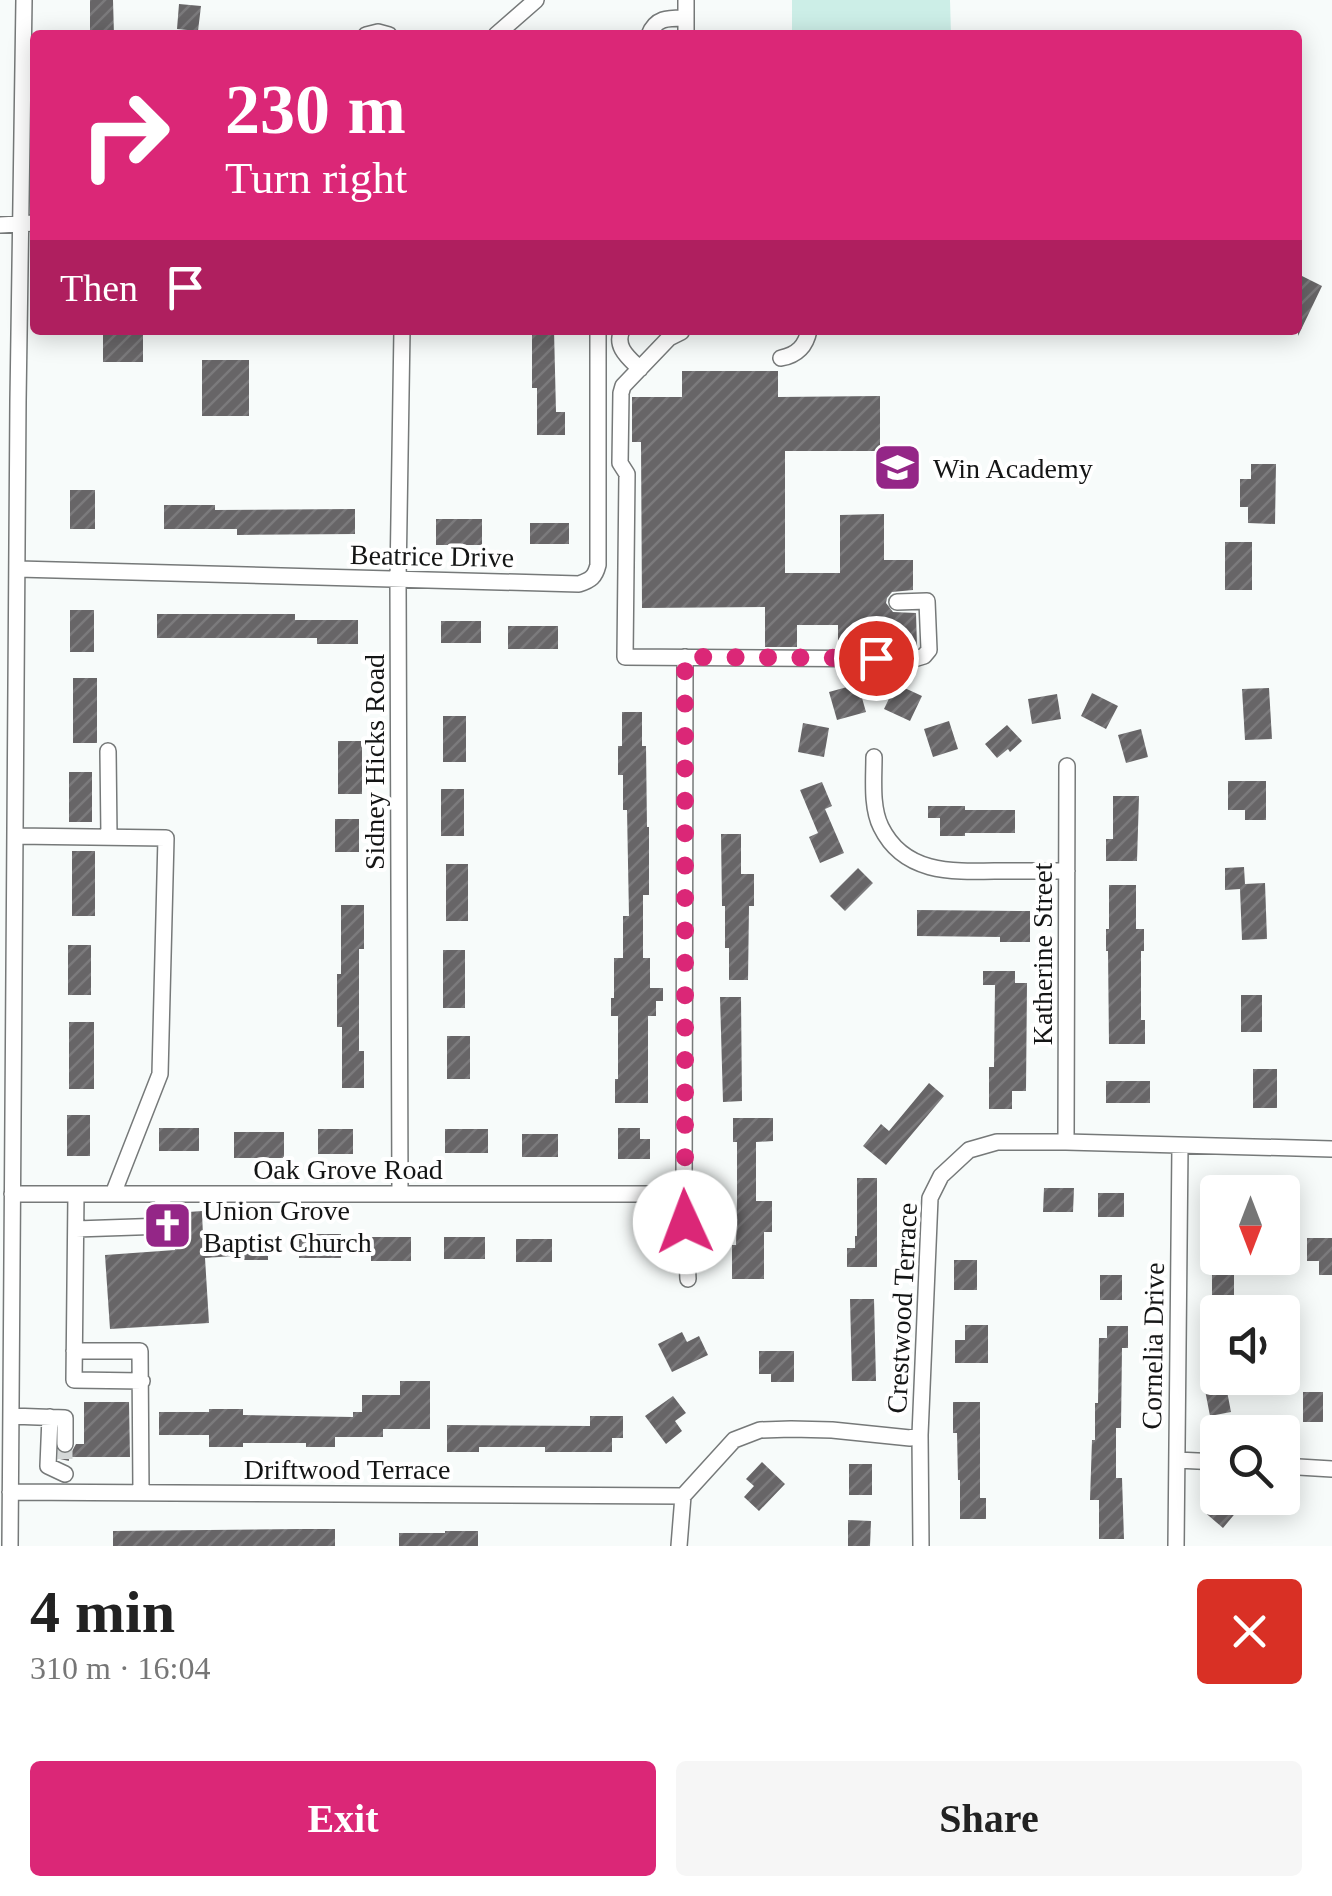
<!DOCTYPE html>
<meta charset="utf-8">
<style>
body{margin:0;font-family:"Times New Roman",serif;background:#f6f6f6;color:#222;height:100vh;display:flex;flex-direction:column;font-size:38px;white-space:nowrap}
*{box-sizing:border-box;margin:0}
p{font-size:32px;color:#767676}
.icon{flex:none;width:55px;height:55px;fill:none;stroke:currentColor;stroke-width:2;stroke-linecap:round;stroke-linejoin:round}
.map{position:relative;height:1546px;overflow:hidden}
.sheet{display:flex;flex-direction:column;background:#fff;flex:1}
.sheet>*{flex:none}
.guide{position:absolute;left:30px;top:30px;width:1272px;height:305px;border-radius:10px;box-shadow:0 5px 25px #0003;background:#db2777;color:#fff;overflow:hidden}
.needle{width:65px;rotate:180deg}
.controls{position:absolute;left:1200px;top:1175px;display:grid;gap:20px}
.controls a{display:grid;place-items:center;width:100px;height:100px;border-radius:10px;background:#fff;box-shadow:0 5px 25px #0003;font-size:50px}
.pin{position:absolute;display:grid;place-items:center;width:85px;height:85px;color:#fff;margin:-42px;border:5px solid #fff;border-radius:50%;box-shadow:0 2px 10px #0007}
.me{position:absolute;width:110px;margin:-55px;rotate:358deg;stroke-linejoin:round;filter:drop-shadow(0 0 8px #0008)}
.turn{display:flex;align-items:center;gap:35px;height:210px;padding:0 30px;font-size:45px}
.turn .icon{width:130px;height:130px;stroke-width:2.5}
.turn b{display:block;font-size:70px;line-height:85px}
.then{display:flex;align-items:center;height:95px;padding:0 30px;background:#0003;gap:20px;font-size:38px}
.round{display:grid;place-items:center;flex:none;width:105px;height:105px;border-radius:10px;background:#f6f6f6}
.summary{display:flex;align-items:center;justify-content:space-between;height:170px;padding:0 30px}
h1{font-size:60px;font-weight:800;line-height:75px}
.button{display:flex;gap:20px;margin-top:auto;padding:20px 30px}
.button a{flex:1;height:115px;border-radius:10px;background:#db2777;color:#fff;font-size:40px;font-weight:800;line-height:115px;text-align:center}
.button a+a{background:#f6f6f6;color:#222}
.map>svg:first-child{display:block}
.grass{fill:#cceee7}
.building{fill:url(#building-hatch)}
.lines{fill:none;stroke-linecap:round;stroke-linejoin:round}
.minor-tunnel{stroke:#d5d8d8;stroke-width:15;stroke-dasharray:15 8;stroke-linecap:butt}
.minor-casing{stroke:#767979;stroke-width:18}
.minor{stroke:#fff;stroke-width:15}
.route{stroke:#db2777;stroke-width:18;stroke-dasharray:0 32.4}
.labels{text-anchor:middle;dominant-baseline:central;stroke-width:8;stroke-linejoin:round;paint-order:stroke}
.poi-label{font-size:28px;fill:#141515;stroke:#fff;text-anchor:start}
.street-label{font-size:28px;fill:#141515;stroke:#fff}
</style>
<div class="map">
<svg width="1332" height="1546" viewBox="0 0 1332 1546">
<defs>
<pattern id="building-hatch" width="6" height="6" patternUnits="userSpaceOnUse" patternTransform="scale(2.5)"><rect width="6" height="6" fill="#676567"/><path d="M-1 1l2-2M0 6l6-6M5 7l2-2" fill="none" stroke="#7b7a7c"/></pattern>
</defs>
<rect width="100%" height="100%" fill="#f7fbfa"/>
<path class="grass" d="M792,0H950L951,35H792Z"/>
<path class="building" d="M90,0H113L114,35H90Z
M179,4L201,6L198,31L177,29Z
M1298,274L1322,286L1298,336Z
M103,330H143V362H103Z
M532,330H554L556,412H565V435H537V388H532Z
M202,360H249V416H202Z
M682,371H778V397L880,396V451H785V573H840V515L884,514V560H913V590L892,592L887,598L886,603L893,612L916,613L917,646L838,647V625H797V647H765V607L642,608L641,442H632V397H682Z
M1251,464H1276L1275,524L1248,523V507H1240V479H1251Z
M70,490H95V529H70Z
M164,505H215V510L355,509V534L237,535V529H164Z
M436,519H482V545H436Z
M530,523H569V544H530Z
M1225,542H1252V590H1225Z
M70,610H94V652H70Z
M157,614H295V620H358V644H317V638H157Z
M441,621H481V643H441Z
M508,626H558V649H508Z
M73,678H97V743H73Z
M858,684L866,712L837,720L829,692Z
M896,684L922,696L910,721L884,709Z
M1269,688L1272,739L1245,740L1242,689Z
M1092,693L1118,706L1106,729L1081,716Z
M1057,694L1061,719L1032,724L1028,699Z
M622,712H642V746H646L647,827H649V895H643V958H650V988H663V1001H656V1016H648V1103H615V1079H618V1016H611V998H614V958H623V916H629L627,810H623V775H618V746H622Z
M443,716H466V762H443Z
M949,721L958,749L933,757L924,729Z
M803,723L829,728L824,757L798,752Z
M1007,725L1022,741L1010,752L1008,749L997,758L985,744Z
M1141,729L1148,757L1126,763L1118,735Z
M338,741H362V794H338Z
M69,772H92V822H69Z
M1228,781H1266V820H1245V810H1228Z
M822,782L832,806L825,809L844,853L820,863L809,837L818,833L800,790Z
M441,789H464V836H441Z
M1113,796H1139L1137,861H1106V839H1113Z
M928,806H965V810H1015V833H965V836H940V818H928Z
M335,819H359V852H335Z
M721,834H741V874H754V906H749L748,980H729V948H725V906H722Z
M72,851H95V916H72Z
M446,864H468V921H446Z
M1244,867L1245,884L1265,883L1267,939L1242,940L1240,889L1225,890V868Z
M858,868L873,883L845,911L830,896Z
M1109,885H1136V929H1144V951H1141V1020H1145V1044H1109L1108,951H1106V929H1109Z
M341,905H364V949H359V1051H364V1088H342V1027H337V974H341Z
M917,910L1030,911V942H1000V937L917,936Z
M68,945H91V995H68Z
M443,950H465V1008H443Z
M983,971H1015V983H1027L1026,1091H1012V1109H989V1067H994L995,985H983Z
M1241,995H1262V1032H1241Z
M720,997H741L742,1101L723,1102Z
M69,1022H94V1089H69Z
M447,1036H470V1079H447Z
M1253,1069H1277V1108H1253Z
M1106,1081H1150V1103H1106Z
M929,1083L944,1096L886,1165L863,1146L881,1124L889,1131Z
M67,1115H90V1156H67Z
M733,1118H773V1141L756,1142V1201H772V1232H764V1279H732V1245H736L737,1201V1142H733Z
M159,1128H199V1151H159Z
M618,1128H640V1139H650V1159H618Z
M318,1129H353V1154H318Z
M445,1129H488V1153H445Z
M234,1132H284V1158H234Z
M522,1134H558V1157H522Z
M857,1178H877V1267H847V1248H855V1236H857Z
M1044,1188H1074L1073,1212H1043Z
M1098,1193H1124V1217H1098Z
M202,1211L203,1237H268V1260H233V1256L205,1258L209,1323L110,1329L105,1255L175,1250V1213Z
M299,1234H341V1258H299Z
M371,1237H411V1261H371Z
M444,1237H485V1259H444Z
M1307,1238H1332V1275H1319V1261H1307Z
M516,1239H552V1262H516Z
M954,1260H977V1290H954Z
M1212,1267H1234V1301H1212Z
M1100,1275H1122V1300H1100Z
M850,1299H874L876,1381H852Z
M965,1325H988V1363H955V1340H965Z
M1107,1326H1128V1348H1122L1121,1428H1116V1478H1122L1124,1539H1099V1500H1090L1092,1440H1095V1403H1098L1099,1338H1107Z
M682,1332L687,1342L699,1336L708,1355L672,1372L658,1344Z
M759,1351H794V1382H771V1374H759Z
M400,1381H430V1429H383V1437H335V1447H306V1443H243V1447H209V1435H159V1412H209V1409H243V1415L353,1417V1412H362V1395H400Z
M1226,1386L1231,1412L1210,1416L1205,1390Z
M1303,1392H1323V1422H1303Z
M673,1396L686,1413L675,1421L682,1431L666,1444L645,1416Z
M84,1402H129L130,1457H69V1461L60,1459V1454L71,1453L76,1444H84Z
M953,1402H980V1498H986V1519H960V1480H958L957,1433H953Z
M590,1416H623V1438H612V1452H545V1447H479V1452H447V1425L590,1426Z
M762,1462L785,1484L759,1511L744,1497L754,1486L746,1479Z
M849,1464H872V1495H849Z
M1217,1492L1218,1498H1223L1238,1510L1223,1528L1202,1510Z
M848,1520L871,1521L870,1546H848Z
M303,1529H335V1546H113V1531Z
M445,1531H478V1546H399V1533H445Z"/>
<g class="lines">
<path class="minor-tunnel" d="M65,1444V1461"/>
<defs>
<path id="minor" d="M366,35L378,32L389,35
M496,35L536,0
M649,35C656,17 669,18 686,18
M686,35V0
M0,225L35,223
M622,330C614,347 629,358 640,369
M681,330V332L669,338L623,386L621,393L620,463L627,474L625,657L914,659L924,656L929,650L927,601L897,602
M781,358C797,355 806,346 809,330
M18,569L579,584C591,580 595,577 598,565V330
M685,657L684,1194L688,1279
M108,751L109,836
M874,757C874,779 871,807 881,827C904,874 952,872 997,871C1020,871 1044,871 1067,871
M16,836L166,838L160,1074L113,1194
M1066,1142L1067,766
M12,1194H684
M76,1194L74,1380L142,1381
M400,1194L398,580L402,330
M76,1229L165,1226L162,1194
M74,1351H140L141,1493
M11,1416L65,1418V1444
M50,1417L48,1466L65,1474
M1177,1460L1218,1462
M1282,1466L1332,1469
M10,1492L683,1496
M10,1546L18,401L24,0
M679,1546L683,1496L734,1440L760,1430L791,1429L832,1430L910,1438L920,1435
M921,1546L920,1435L930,1198L941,1176L969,1150L997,1142H1066L1332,1149
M1176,1546L1180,1146"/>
</defs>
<use href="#minor" class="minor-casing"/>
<use href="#minor" class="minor"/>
</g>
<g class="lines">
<path class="route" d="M685,1222V657L876,658"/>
</g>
<defs>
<symbol id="school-square" viewBox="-11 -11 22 22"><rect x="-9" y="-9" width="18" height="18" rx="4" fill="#942687" stroke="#fff"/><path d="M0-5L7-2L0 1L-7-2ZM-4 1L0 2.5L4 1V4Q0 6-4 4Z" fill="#fff"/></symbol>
<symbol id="church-square" viewBox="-11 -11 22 22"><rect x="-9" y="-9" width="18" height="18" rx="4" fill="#942687" stroke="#fff"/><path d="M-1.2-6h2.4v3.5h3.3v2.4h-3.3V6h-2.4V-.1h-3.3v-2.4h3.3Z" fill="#fff"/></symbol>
</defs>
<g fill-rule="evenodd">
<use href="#school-square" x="870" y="440" width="55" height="55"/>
<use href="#church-square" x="140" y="1198" width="55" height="55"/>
</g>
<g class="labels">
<g class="poi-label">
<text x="933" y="468">Win Academy</text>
<text x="203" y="1210">Union Grove<tspan x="203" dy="32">Baptist Church</tspan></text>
</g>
<g class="street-label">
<text transform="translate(432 556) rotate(1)">Beatrice Drive</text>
<text transform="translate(374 762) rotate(-90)">Sidney Hicks Road</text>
<text transform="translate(1042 954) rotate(-90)">Katherine Street</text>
<text x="348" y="1169">Oak Grove Road</text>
<text transform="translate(902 1308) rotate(-87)">Crestwood Terrace</text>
<text transform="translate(1153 1346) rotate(-89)">Cornelia Drive</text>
<text x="347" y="1469">Driftwood Terrace</text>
</g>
</g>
</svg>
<div class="controls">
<a><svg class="needle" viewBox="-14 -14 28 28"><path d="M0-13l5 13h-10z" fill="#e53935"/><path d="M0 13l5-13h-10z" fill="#767676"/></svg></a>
<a><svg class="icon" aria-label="sound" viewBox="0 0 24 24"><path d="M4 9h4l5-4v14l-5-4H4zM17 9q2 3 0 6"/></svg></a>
<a><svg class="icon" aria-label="search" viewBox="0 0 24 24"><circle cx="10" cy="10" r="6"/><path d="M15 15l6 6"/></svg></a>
</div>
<div class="pin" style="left:876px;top:658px;background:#d93025"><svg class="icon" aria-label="arrive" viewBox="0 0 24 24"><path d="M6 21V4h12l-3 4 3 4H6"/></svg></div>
<svg class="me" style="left:685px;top:1222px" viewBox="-20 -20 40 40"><circle r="19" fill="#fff"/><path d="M0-13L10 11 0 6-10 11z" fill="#db2777"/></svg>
<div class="guide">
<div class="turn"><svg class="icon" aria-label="right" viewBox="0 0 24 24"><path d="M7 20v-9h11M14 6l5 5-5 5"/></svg><div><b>230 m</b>Turn right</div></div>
<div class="then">Then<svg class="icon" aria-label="arrive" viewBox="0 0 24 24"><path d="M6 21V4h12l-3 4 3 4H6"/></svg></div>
</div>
</div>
<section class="sheet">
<div class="summary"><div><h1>4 min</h1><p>310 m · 16:04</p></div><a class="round" style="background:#d93025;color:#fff"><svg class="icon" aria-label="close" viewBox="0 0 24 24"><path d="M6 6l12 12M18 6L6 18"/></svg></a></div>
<div class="button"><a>Exit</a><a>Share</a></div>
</section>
